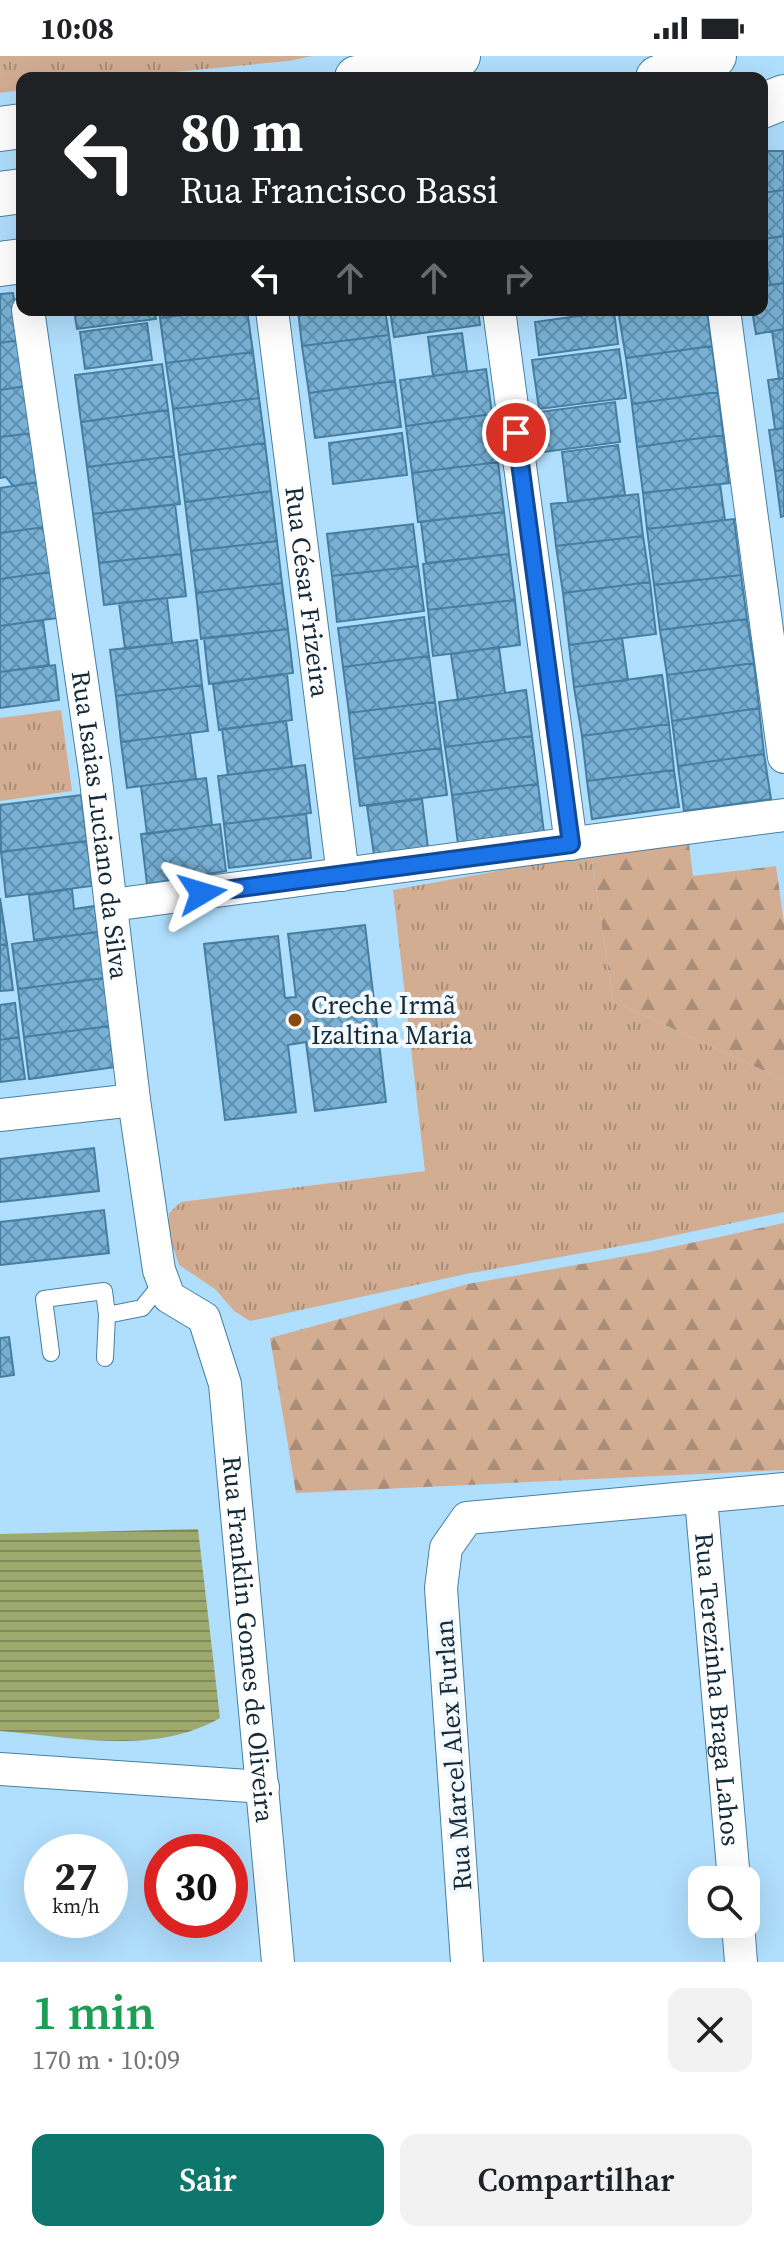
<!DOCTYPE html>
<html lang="pt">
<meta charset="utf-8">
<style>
body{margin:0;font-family:"Source Serif 4",serif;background:#f2f2f2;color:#202124;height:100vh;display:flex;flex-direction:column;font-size:30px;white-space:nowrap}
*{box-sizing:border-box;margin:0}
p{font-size:26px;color:#757577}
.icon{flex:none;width:44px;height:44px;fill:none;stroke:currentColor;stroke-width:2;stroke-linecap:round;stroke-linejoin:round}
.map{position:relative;height:1906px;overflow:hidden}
.sheet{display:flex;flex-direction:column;background:#fff;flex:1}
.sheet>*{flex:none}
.banner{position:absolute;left:16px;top:16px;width:752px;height:244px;border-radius:16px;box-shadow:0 8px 32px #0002;background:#202124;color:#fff;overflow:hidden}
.fabs{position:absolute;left:688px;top:1810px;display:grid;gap:16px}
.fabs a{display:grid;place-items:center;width:72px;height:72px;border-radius:16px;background:#fff;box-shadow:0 8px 32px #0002;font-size:40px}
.speed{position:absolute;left:24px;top:1778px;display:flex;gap:16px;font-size:40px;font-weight:700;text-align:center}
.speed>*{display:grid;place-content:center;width:104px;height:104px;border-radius:50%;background:#fff;box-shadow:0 8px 32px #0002;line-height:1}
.speed small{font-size:20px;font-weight:400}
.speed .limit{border:12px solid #d22;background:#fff;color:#111}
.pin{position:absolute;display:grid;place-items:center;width:68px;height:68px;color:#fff;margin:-34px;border:4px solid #fff;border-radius:50%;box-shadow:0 2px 8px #0007}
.me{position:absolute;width:88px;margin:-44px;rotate:83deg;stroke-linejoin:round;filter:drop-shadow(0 0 6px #0008)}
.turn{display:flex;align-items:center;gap:28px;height:168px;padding:0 32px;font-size:36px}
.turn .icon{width:104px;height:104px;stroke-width:2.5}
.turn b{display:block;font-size:56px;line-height:68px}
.lanes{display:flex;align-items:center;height:76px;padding:0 32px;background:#0003;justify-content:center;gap:40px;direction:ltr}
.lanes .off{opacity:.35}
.round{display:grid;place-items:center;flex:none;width:84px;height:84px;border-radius:16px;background:#f2f2f2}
.headline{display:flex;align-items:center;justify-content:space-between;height:136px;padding:0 32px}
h1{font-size:48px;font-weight:600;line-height:60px;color:#1e9e55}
.primary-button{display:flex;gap:16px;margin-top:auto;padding:16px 32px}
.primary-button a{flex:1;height:92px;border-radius:16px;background:#0f766e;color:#fff;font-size:32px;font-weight:600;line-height:92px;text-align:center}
.primary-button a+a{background:#f2f2f2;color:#202124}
.status{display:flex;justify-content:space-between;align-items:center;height:56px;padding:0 40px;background:#fff;direction:ltr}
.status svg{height:22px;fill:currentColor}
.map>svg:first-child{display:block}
.grass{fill:url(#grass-tufts)}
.forest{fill:url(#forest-firs)}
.water{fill:url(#water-rules)}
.building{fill:url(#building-cross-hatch);stroke:#467ea0;stroke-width:2}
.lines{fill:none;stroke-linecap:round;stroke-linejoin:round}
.lane-casing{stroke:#4780a2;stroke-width:18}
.street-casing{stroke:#4780a2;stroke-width:34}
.secondary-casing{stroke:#4780a2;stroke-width:46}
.primary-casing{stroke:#4780a2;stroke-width:46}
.lane{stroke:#fff;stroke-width:16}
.street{stroke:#fff;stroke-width:32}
.secondary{stroke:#fff;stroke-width:44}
.primary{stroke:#fff;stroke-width:44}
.route-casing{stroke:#114b97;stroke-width:20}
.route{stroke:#1a73e8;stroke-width:14}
.poi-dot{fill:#884a0d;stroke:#f3f9fd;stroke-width:3}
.labels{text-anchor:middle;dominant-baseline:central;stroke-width:8;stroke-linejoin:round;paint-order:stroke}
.street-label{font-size:26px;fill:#132a39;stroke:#f3f9fd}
.poi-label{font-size:26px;fill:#132a39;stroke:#f3f9fd;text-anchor:start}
</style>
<div class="status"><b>10:08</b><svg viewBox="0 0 49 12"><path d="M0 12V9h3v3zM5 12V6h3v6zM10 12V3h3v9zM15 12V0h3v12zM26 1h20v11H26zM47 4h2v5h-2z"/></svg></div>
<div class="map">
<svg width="784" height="1906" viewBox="0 0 784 1906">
<defs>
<pattern id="grass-tufts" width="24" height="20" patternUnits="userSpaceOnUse" patternTransform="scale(2)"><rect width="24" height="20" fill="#d3ad92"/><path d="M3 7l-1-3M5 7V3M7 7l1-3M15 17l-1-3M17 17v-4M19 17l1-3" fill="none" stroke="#aa8d78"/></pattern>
<pattern id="forest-firs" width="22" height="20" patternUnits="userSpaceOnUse" patternTransform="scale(2)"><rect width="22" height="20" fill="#d3ad92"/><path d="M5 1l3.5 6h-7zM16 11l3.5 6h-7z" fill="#aa8d78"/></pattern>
<pattern id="water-rules" width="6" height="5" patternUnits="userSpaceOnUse" patternTransform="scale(2)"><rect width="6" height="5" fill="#9ea96d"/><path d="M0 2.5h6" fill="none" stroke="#808a5b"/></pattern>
<pattern id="building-cross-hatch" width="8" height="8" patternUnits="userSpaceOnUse" patternTransform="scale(2)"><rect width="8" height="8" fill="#78b1d5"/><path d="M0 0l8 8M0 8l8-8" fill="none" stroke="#6190ae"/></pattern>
</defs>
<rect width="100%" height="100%" fill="#b0defd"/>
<path class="grass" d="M0,0H312L289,5L110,22H22V34L0,37Z
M61,654L72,735L0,745V662Z
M591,798L613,945L784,1024V1156L648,1185L466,1218L250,1265L234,1255L215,1233L179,1209L169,1178V1157L181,1146L425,1115L393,834Z"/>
<path class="forest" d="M689,788L693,820L776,810L784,867V1024L613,945L591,798Z
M784,1167V1414L296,1437L270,1282L468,1228L649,1196Z"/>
<path class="water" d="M198,1473L220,1662C154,1700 72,1681 0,1675V1478Z"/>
<path class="building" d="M762,95H784V134L762,137Z
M784,134V180L762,183V137Z
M784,180V227L770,229L763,183Z
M784,227V273L756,278L752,254H762V230Z
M13,237L20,284L0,287V238Z
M74,254H155L156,263L77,273Z
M159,254H220L160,262Z
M220,254H247L253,296L166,307L160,262Z
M298,254H385L389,279L302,290Z
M390,254H478L480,269L394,281Z
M618,254H707L712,290L626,302Z
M614,255L618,288L539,299L535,266Z
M147,267L152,304L85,313L80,276Z
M784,273V322L779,323L772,275Z
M462,277L467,315L433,320L428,281Z
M389,279L395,325L309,337L302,290Z
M20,284L26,330L0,334V287Z
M712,290L718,336L632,348L626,302Z
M619,293L626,342L539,353L532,304Z
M253,296L259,342L173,353L166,307Z
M162,308L168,354L81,366L75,319Z
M486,313L492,358L406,370L400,324Z
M784,322V372L775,373L768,324Z
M395,325L401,371L315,382L309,337Z
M26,330L33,377L0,381V334Z
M718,336L723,379L637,391L632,348Z
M259,342L265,387L179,399L173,353Z
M615,346L620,386L544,396L539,356Z
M168,354L174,400L87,411L81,366Z
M492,358L498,406L412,417L406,370Z
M784,372V414L775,415L769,374Z
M33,377L39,426L13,430L6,421L0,422V381Z
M402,377L407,419L333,428L329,387Z
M723,379L729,427L643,437L637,391Z
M265,387L271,435L185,446L179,399Z
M618,389L625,439L568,446L562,396Z
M174,400L180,448L93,458L87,411Z
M498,406L504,456L418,466L412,417Z
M784,414V460L781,461L775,415Z
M39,426L45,471L0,477V432Z
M720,428L725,464L647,473L643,437Z
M271,435L277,485L191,495L185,446Z
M638,438L643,480L556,490L551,448Z
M175,448L181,498L99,507L93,458Z
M504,456L509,498L426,507L421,466Z
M734,463L741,519L654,529L647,473Z
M413,468L418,510L332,520L327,478Z
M45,471L51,516L0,523V477Z
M643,480L650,526L563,537L556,490Z
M277,485L282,527L196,537L191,495Z
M181,498L186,540L104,549L99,507Z
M509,498L515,544L428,554L423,508Z
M418,510L424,555L337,566L332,520Z
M51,516L58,562L0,570V523Z
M741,519L747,563L660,574L654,529Z
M650,526L656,578L569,589L563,537Z
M282,527L288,573L201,583L196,537Z
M167,542L172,587L125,593L119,547Z
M515,544L520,589L433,600L428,554Z
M424,561L429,600L343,611L338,572Z
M747,563L754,607L667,619L660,574Z
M43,564L49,609L0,616V570Z
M288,573L293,617L209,628L204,582Z
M622,582L628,624L574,631L569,589Z
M197,584L202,629L116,640L110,594Z
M499,591L505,637L458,644L451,598Z
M429,600L435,646L349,657L343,611Z
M754,607L759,652L672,665L667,619Z
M55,609L59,644L0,652V616Z
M287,618L292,664L219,674L213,628Z
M662,619L669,668L582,680L574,631Z
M202,629L208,675L121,686L116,640Z
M526,634L532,680L445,691L439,646Z
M435,646L441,692L354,703L349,657Z
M759,652L764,698L678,710L672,665Z
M286,665L292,711L228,719L222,673Z
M669,668L674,714L587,725L582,680Z
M190,677L196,723L127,732L121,686Z
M532,680L538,728L452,739L445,691Z
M441,692L447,739L360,750L354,703Z
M764,698L771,743L684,755L678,710Z
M305,709L311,757L224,768L218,720Z
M674,714L679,751L592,763L587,725Z
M206,722L212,769L147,778L141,730Z
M538,728L544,777L458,788L452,739Z
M81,739L87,785L1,796L0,749Z
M422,743L428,792L374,799L367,750Z
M306,758L311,802L229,812L224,768Z
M220,768L226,815L147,828L141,778Z
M87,785L92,830L6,841L1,796Z
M72,833L74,853L95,850L98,876L34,884L29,839Z
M0,842L7,888L0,889Z
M365,869L386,1046L315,1055L306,986L288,989L296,1056L225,1064L204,888L278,880L285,942L296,941L288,878Z
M98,876L104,922L18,933L12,888Z
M7,888L13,934L0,935V889Z
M104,922L110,970L24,981L18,933Z
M15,947L19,981L0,984V949Z
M110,970L116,1011L29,1023L24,981Z
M19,981L25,1023L0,1026V984Z
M94,1092L99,1135L0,1146V1103Z
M104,1154L109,1197L0,1209V1166Z
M9,1281L14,1319L0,1321V1282Z"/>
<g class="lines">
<defs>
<path id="lane" d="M51,1297L44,1243L104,1235L107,1259
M105,1302L107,1259L142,1252L163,1226"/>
<g id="street">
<path id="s1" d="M28,254L95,716L134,1044L159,1214L169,1241L204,1262L225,1328L278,1906"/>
<path id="s2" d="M272,254L343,819"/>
<path d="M499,254L571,788"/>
<path d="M724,254L784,701"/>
<path d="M112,849L784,759"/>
<path d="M0,1059L134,1044"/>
<path id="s3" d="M701,1442L734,1824"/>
<path d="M0,1713L263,1731"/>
<path d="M738,1868L741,1906"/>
<path d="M467,1906L441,1532L446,1492L467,1462L784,1433"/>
</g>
<path id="secondary" d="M762,50L784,41
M0,208L22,205"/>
<path id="primary" d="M357,22L458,0
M658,22L714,0
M0,73L22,70
M0,138L22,135"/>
</defs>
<use href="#lane" class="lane-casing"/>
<use href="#street" class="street-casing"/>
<use href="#secondary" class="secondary-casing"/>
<use href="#primary" class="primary-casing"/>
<use href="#lane" class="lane"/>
<use href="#street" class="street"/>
<use href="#secondary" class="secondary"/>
<use href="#primary" class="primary"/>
</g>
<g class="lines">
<defs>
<path id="route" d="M202,837L571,788L516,377"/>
</defs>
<use href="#route" class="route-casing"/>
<use href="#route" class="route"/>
</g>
<circle class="poi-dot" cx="295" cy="964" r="8"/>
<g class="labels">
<g class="street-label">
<text stroke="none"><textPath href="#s2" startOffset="284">Rua César Frizeira</textPath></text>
<text stroke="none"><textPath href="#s1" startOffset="520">Rua Isaias Luciano da Silva</textPath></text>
<text stroke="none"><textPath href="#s1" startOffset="1364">Rua Franklin Gomes de Oliveira</textPath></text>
<text stroke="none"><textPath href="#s3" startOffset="192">Rua Terezinha Braga Lahos</textPath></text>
<text transform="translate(453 1699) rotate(-94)">Rua Marcel Alex Furlan</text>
</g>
<g class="poi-label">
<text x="311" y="949">Creche Irmã<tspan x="311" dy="30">Izaltina Maria</tspan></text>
</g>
</g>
</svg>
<div class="fabs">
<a><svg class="icon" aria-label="search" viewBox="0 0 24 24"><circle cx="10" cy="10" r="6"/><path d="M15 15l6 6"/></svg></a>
</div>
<div class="speed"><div>27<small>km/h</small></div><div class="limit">30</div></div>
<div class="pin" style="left:516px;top:377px;background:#d93025"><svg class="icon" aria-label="arrive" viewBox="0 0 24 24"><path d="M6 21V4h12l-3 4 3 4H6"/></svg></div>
<svg class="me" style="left:202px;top:837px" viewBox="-20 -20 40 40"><path d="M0-17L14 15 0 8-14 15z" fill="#1a73e8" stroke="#fff" stroke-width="4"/></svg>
<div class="banner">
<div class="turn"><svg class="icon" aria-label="left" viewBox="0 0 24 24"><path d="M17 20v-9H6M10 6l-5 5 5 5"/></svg><div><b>80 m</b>Rua Francisco Bassi</div></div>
<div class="lanes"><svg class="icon" aria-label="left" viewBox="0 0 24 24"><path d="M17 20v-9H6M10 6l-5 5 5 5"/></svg><svg class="icon off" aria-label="ahead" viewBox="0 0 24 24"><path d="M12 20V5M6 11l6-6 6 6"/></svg><svg class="icon off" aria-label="ahead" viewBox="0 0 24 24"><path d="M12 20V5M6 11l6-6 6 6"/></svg><svg class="icon off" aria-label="right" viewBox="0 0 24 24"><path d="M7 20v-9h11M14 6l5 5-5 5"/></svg></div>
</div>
</div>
<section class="sheet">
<div class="headline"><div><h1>1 min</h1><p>170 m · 10:09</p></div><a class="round"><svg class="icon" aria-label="close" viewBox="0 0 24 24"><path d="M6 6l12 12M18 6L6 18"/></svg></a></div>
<div class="primary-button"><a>Sair</a><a>Compartilhar</a></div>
</section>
